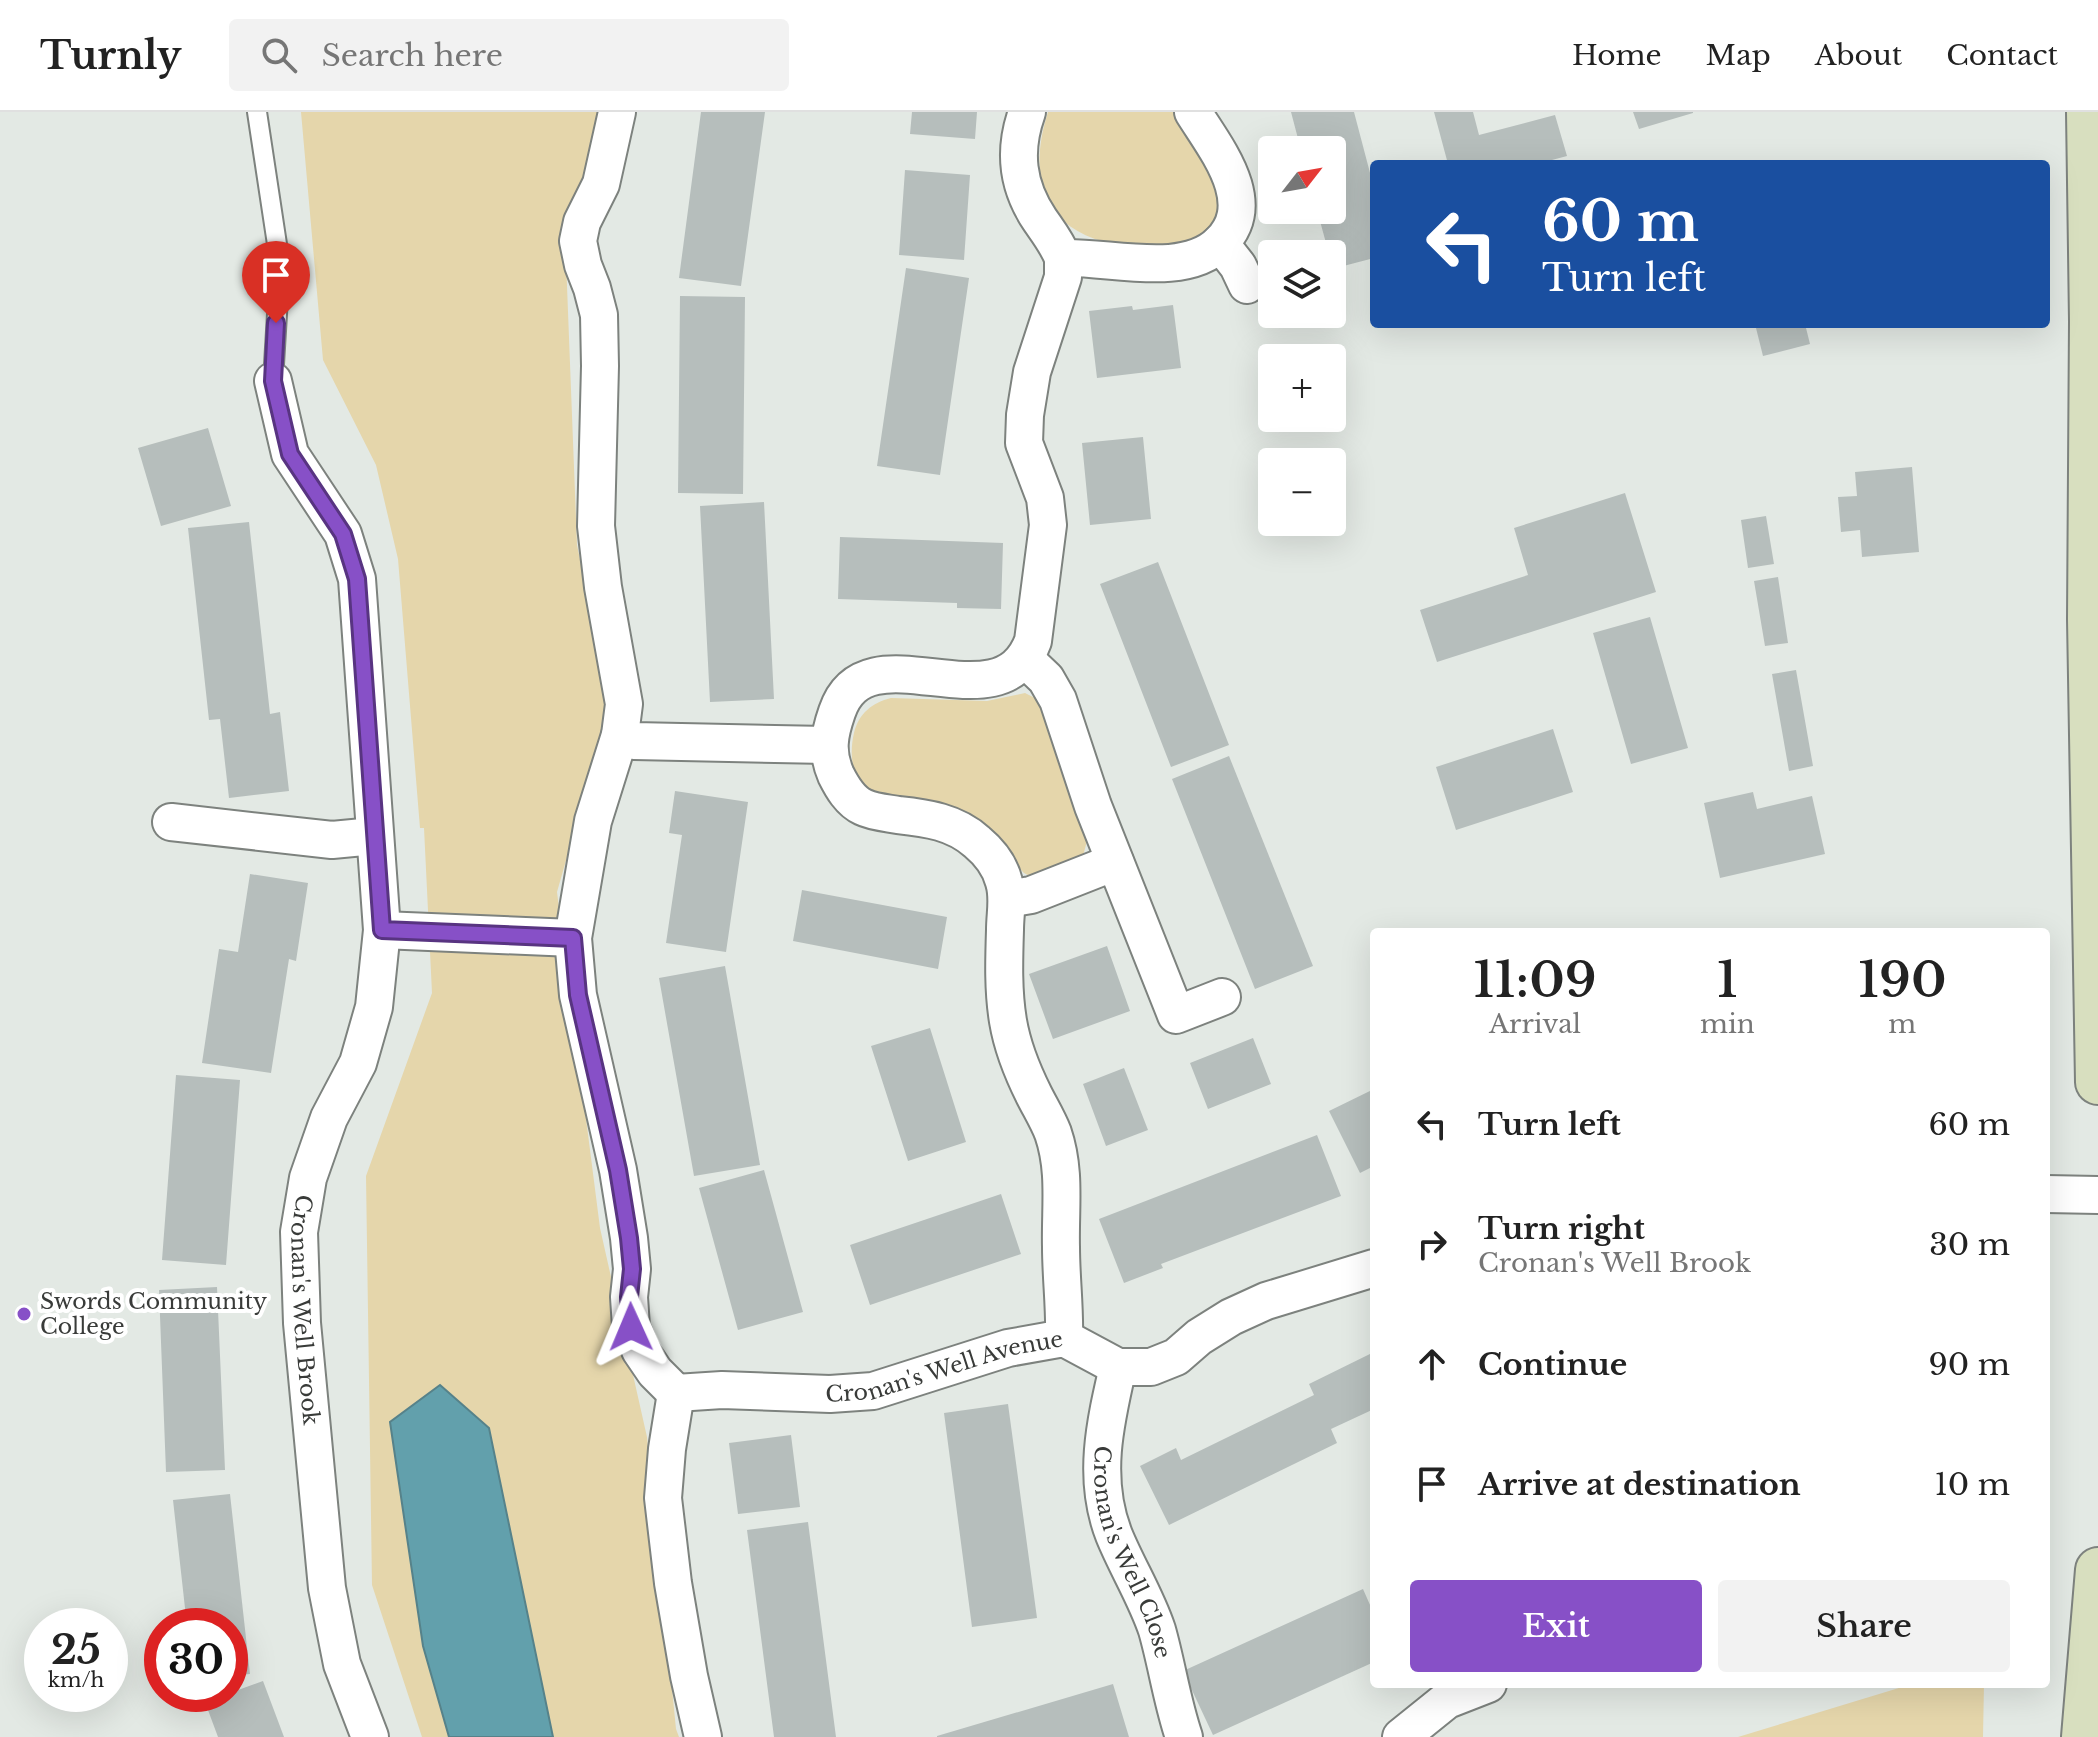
<!DOCTYPE html>
<meta charset="utf-8">
<style>
body{margin:0;font-family:"Libre Baskerville",serif;background:#f2f2f2;color:#222;height:100vh;display:flex;flex-direction:column;font-size:30px;white-space:nowrap}
*{box-sizing:border-box;margin:0}
p{font-size:26px;color:#767676}
.icon{flex:none;width:44px;height:44px;fill:none;stroke:currentColor;stroke-width:2;stroke-linecap:round;stroke-linejoin:round}
.map{position:relative;flex:1;overflow:hidden}
.panel{position:absolute;left:1370px;top:816px;width:680px;height:760px;display:flex;flex-direction:column;background:#fff;border-radius:8px;box-shadow:0 8px 32px #0002}
.panel>*{flex:none}
.guide{position:absolute;left:1370px;top:48px;width:680px;height:168px;border-radius:8px;box-shadow:0 8px 32px #0002;background:#1a4fa0;color:#fff;overflow:hidden}
.needle{width:52px;rotate:59deg}
.buttons{position:absolute;left:1258px;top:24px;display:grid;gap:16px}
.buttons a{display:grid;place-items:center;width:88px;height:88px;border-radius:8px;background:#fff;box-shadow:0 8px 32px #0002;font-size:40px}
.speed{position:absolute;left:24px;top:1496px;display:flex;gap:16px;font-size:40px;font-weight:700;text-align:center}
.speed>*{display:grid;place-content:center;width:104px;height:104px;border-radius:50%;background:#fff;box-shadow:0 8px 32px #0002;line-height:1}
.speed small{font-size:20px;font-weight:400}
.speed .limit{border:12px solid #d22;background:#fff;color:#111}
.pin{position:absolute;display:grid;place-items:center;width:68px;height:68px;color:#fff;margin:-82px -34px;border-radius:50% 50% 50% 0;rotate:-45deg;box-shadow:0 0 8px #0007}
.pin .icon{rotate:45deg}
.me{position:absolute;width:88px;margin:-44px;rotate:359deg;stroke-linejoin:round;filter:drop-shadow(0 0 6px #0008)}
.turn{display:flex;align-items:center;gap:28px;height:168px;padding:0 40px;font-size:36px}
.turn .icon{width:104px;height:104px;stroke-width:2.5}
.turn b{display:block;font-size:56px;line-height:68px}
.eta{display:flex;justify-content:space-evenly;align-items:center;height:136px;text-align:center}
.eta b{font-size:48px;font-weight:600;line-height:56px}
.primary-button{display:flex;gap:16px;margin-top:auto;padding:16px 40px}
.primary-button a{flex:1;height:92px;border-radius:8px;background:#8750c7;color:#fff;font-size:32px;font-weight:600;line-height:92px;text-align:center}
.primary-button a+a{background:#f2f2f2;color:#222}
ul{padding:0;list-style:none}
li{display:flex;align-items:center;gap:24px;height:120px;padding:0 40px}
li div{flex:1}
li b{display:block;font-size:30px}
li em{font-style:normal}
header{display:flex;align-items:center;gap:48px;box-sizing:border-box;height:112px;padding:0 40px;background:#fff;border-bottom:2px solid #e0e0e0}
header strong{font-size:38px}
nav{display:flex;gap:44px;margin-inline-start:auto;font-size:28px}
.search{width:560px;height:72px;background:#f2f2f2;display:flex;align-items:center;gap:20px;box-sizing:border-box;padding:0 28px;border-radius:8px;color:#767676;font-size:30px}
.map>svg:first-child{display:block}
.green{fill:#e5d6ab}
.water{fill:#62a0ac;stroke:#56828a;stroke-width:2}
.building{fill:#b6bebc}
.lines{fill:none;stroke-linecap:round;stroke-linejoin:round}
.service-casing{stroke:#7d827e;stroke-width:22}
.minor-casing{stroke:#7d827e;stroke-width:40}
.secondary-casing{stroke:#7d827e;stroke-width:48}
.service{stroke:#fff;stroke-width:18}
.minor{stroke:#fff;stroke-width:36}
.secondary{stroke:#d8dfbf;stroke-width:44}
.route-casing{stroke:#583481;stroke-width:20}
.route{stroke:#8750c7;stroke-width:14}
.poi-dot{fill:#8750c7;stroke:#fff;stroke-width:3}
.labels{text-anchor:middle;dominant-baseline:central;stroke-width:8;stroke-linejoin:round;paint-order:stroke}
.poi-label{font-size:22px;fill:#393b39;stroke:#fff;text-anchor:start}
.street-label{font-size:22px;fill:#393b39;stroke:#fff}
</style>
<header>
<strong>Turnly</strong>
<div class="search"><svg class="icon" aria-label="search" viewBox="0 0 24 24"><circle cx="10" cy="10" r="6"/><path d="M15 15l6 6"/></svg>Search here</div>
<nav><a>Home</a><a>Map</a><a>About</a><a>Contact</a></nav>
</header>
<div class="map">
<svg width="2098" height="1625" viewBox="0 0 2098 1625">
<rect width="100%" height="100%" fill="#e3e9e4"/>
<path class="green" d="M301,0H603L565,122L577,433L610,594L557,780L600,1116L647,1325L676,1617L679,1625H422L372,1473L366,1064L432,881L424,716H420L398,447L376,353L323,248Z
M1048,0H1176C1188,21 1220,64 1221,87C1221,103 1212,120 1198,129C1180,140 1157,136 1137,135C1053,129 1023,79 1048,0Z
M1025,581L1035,586L1044,597L1087,729L1083,744L1035,767L1024,761L1017,754C977,732 937,711 897,689C888,684 872,681 864,674C850,661 850,638 854,621C859,601 872,591 891,586L987,589Z
M1912,1572H1984L1983,1625H1738Z"/>
<path class="water" d="M440,1273L489,1316L553,1625H449L423,1534L390,1310Z"/>
<path class="building" d="M701,0H765L741,174L679,166Z
M912,0H977L975,27L910,22Z
M1291,0H1354L1374,76V146L1332,157V142H1329L1317,98H1332V38H1301Z
M1434,0H1473L1479,23L1555,3L1567,44L1537,52H1448Z
M1633,0H1693V1L1639,17Z
M905,58L970,63L964,148L899,143Z
M906,156L969,166L940,363L877,354Z
M680,184L745,185L743,382L678,381Z
M1173,193L1181,256L1097,266L1089,199L1132,194L1133,198Z
M1755,212H1805L1810,232L1763,244Z
M208,316L231,394L161,414L138,336Z
M1143,325L1151,407L1090,413L1082,331Z
M1912,355L1919,440L1862,445L1860,418L1841,420L1838,385L1857,384L1855,360Z
M1625,381L1656,480L1437,550L1420,498L1528,463L1514,416Z
M764,390L774,587L710,590L700,394Z
M1766,404L1774,452L1748,456L1741,408Z
M249,410L270,602L280,600L289,679L229,686L220,607L209,608L188,416Z
M840,425L1003,431L1001,497L957,496V491L838,487Z
M1158,450L1229,633L1171,655L1100,472Z
M1778,465L1788,531L1765,534L1754,469Z
M1650,505L1688,636L1631,652L1593,521Z
M1796,558L1813,654L1789,659L1772,562Z
M1553,617L1573,680L1456,718L1436,655Z
M1229,644L1313,854L1255,877L1172,667Z
M675,679L748,690L726,840L666,831L682,723L669,721Z
M1753,680L1757,697L1812,684L1825,742L1720,766L1704,691Z
M250,762L308,771L296,849L289,847L271,961L202,951L219,837L238,840Z
M802,778L947,805L938,857L793,829Z
M1107,834L1130,899L1053,927L1029,862Z
M725,854L760,1053L694,1064L659,866Z
M930,916L966,1030L908,1049L871,934Z
M1253,926L1271,972L1208,997L1190,951Z
M1124,956L1148,1018L1106,1034L1083,972Z
M176,963L240,968L226,1153L162,1148Z
M1374,977V1054L1360,1061L1329,999Z
M1317,1023L1341,1084L1161,1152L1163,1156L1124,1171L1099,1107Z
M764,1058L803,1200L738,1218L699,1076Z
M1001,1082L1021,1142L870,1193L850,1133Z
M217,1175L225,1358L166,1360L159,1178Z
M1374,1240V1297L1331,1317L1337,1331L1169,1413L1140,1354L1176,1336L1181,1348L1314,1283L1309,1272Z
M1008,1292L1037,1506L972,1515L944,1301Z
M791,1323L800,1395L738,1402L729,1331Z
M230,1382L250,1562L230,1564V1514H187L173,1388Z
M808,1410L836,1625H774L747,1418Z
M1363,1477L1374,1502V1550L1213,1623L1183,1559Z
M263,1569L284,1625H218L205,1590Z
M1113,1572L1129,1625H937V1624Z"/>
<g class="lines">
<defs>
<path id="service" d="M257,0L280,152L273,269"/>
<g id="minor">
<path d="M617,0L601,72L582,110L578,129L583,153L592,176L599,203L600,254L596,414L603,475L624,592L620,623L593,709L573,826L578,883L618,1058L629,1126L632,1157L629,1185L631,1215L640,1238L655,1260L676,1281"/>
<path d="M1027,0C1013,39 1017,74 1040,108C1049,121 1057,131 1063,146C1109,144 1184,167 1220,131"/>
<path d="M1193,0C1216,37 1261,91 1220,131L1238,154L1247,173"/>
<path d="M1063,146V165L1032,260L1025,303L1024,331L1045,386L1048,413L1033,529C999,620 867,511 837,600C829,623 826,640 836,663C842,675 850,689 863,695C873,700 887,701 898,703C927,706 955,710 977,730C989,740 1000,754 1004,770C1009,786 1005,801 1005,818C1004,848 1003,879 1008,909C1012,933 1023,961 1034,983C1040,995 1048,1008 1053,1021C1066,1059 1060,1096 1061,1135C1061,1166 1065,1195 1064,1226"/>
<path id="s1" d="M273,269L290,342L343,422L357,467L382,818L374,895L358,951L329,1006L308,1066L299,1120L302,1211L327,1476L342,1552L370,1625"/>
<path d="M1025,547L1046,567L1058,588L1093,694L1176,903L1222,885"/>
<path d="M620,623L634,629L827,633"/>
<path d="M171,710L332,728L374,724"/>
<path d="M1007,787L1031,783L1115,750"/>
<path d="M382,818L573,826"/>
<path d="M2046,1082L2098,1083"/>
<path id="s2" d="M1118,1255C1105,1311 1092,1367 1114,1423C1127,1455 1146,1485 1157,1518C1167,1553 1172,1590 1184,1625"/>
<path id="s3" d="M676,1281L722,1278L830,1282L873,1279L1008,1236L1064,1226L1118,1255H1151L1176,1245L1199,1225L1231,1205L1266,1189L1374,1156"/>
<path d="M676,1281L667,1337L663,1386L673,1471L689,1564L703,1625"/>
<path d="M1401,1625L1447,1588L1488,1572"/>
</g>
<path id="secondary" d="M2089,0L2092,209L2090,507L2098,970
M2084,1625L2098,1458"/>
</defs>
<use href="#service" class="service-casing"/>
<use href="#minor" class="minor-casing"/>
<use href="#secondary" class="secondary-casing"/>
<use href="#service" class="service"/>
<use href="#minor" class="minor"/>
<use href="#secondary" class="secondary"/>
</g>
<g class="lines">
<defs>
<path id="route" d="M276,211L273,269L290,342L343,422L357,467L382,818L573,826L578,883L618,1058L629,1126L632,1157L629,1185L631,1215"/>
</defs>
<use href="#route" class="route-casing"/>
<use href="#route" class="route"/>
</g>
<circle class="poi-dot" cx="24" cy="1202" r="8"/>
<g class="labels">
<g class="poi-label">
<text x="40" y="1189">Swords Community<tspan x="40" dy="25">College</tspan></text>
</g>
<g class="street-label">
<text stroke="none"><textPath href="#s1" startOffset="964">Cronan's Well Brook</textPath></text>
<text stroke="none"><textPath href="#s3" startOffset="272">Cronan's Well Avenue</textPath></text>
<text stroke="none"><textPath href="#s2" startOffset="192">Cronan's Well Close</textPath></text>
</g>
</g>
</svg>
<div class="buttons">
<a><svg class="needle" viewBox="-14 -14 28 28"><path d="M0-13l5 13h-10z" fill="#e53935"/><path d="M0 13l5-13h-10z" fill="#767676"/></svg></a>
<a><svg class="icon" aria-label="layers" viewBox="0 0 24 24"><path d="M12 4l9 5-9 5-9-5zM3 14l9 5 9-5"/></svg></a>
<a>+</a>
<a>−</a>
</div>
<div class="speed"><div>25<small>km/h</small></div><div class="limit">30</div></div>
<div class="pin" style="left:276px;top:211px;background:#d93025"><svg class="icon" aria-label="arrive" viewBox="0 0 24 24"><path d="M6 21V4h12l-3 4 3 4H6"/></svg></div>
<svg class="me" style="left:631px;top:1215px" viewBox="-20 -20 40 40"><path d="M0-17L14 15 0 8-14 15z" fill="#8750c7" stroke="#fff" stroke-width="4"/></svg>
<div class="guide">
<div class="turn"><svg class="icon" aria-label="left" viewBox="0 0 24 24"><path d="M17 20v-9H6M10 6l-5 5 5 5"/></svg><div><b>60 m</b>Turn left</div></div>
</div>
<section class="panel">
<div class="eta">
<div><b>11:09</b><p>Arrival</p></div>
<div><b>1</b><p>min</p></div>
<div><b>190</b><p>m</p></div>
</div>
<ul>
<li><svg class="icon" aria-label="left" viewBox="0 0 24 24"><path d="M17 20v-9H6M10 6l-5 5 5 5"/></svg><div><b>Turn left</b></div><em>60 m</em></li>
<li><svg class="icon" aria-label="right" viewBox="0 0 24 24"><path d="M7 20v-9h11M14 6l5 5-5 5"/></svg><div><b>Turn right</b><p>Cronan's Well Brook</p></div><em>30 m</em></li>
<li><svg class="icon" aria-label="ahead" viewBox="0 0 24 24"><path d="M12 20V5M6 11l6-6 6 6"/></svg><div><b>Continue</b></div><em>90 m</em></li>
<li><svg class="icon" aria-label="arrive" viewBox="0 0 24 24"><path d="M6 21V4h12l-3 4 3 4H6"/></svg><div><b>Arrive at destination</b></div><em>10 m</em></li>
</ul>
<div class="primary-button"><a>Exit</a><a>Share</a></div>
</section>
</div>
